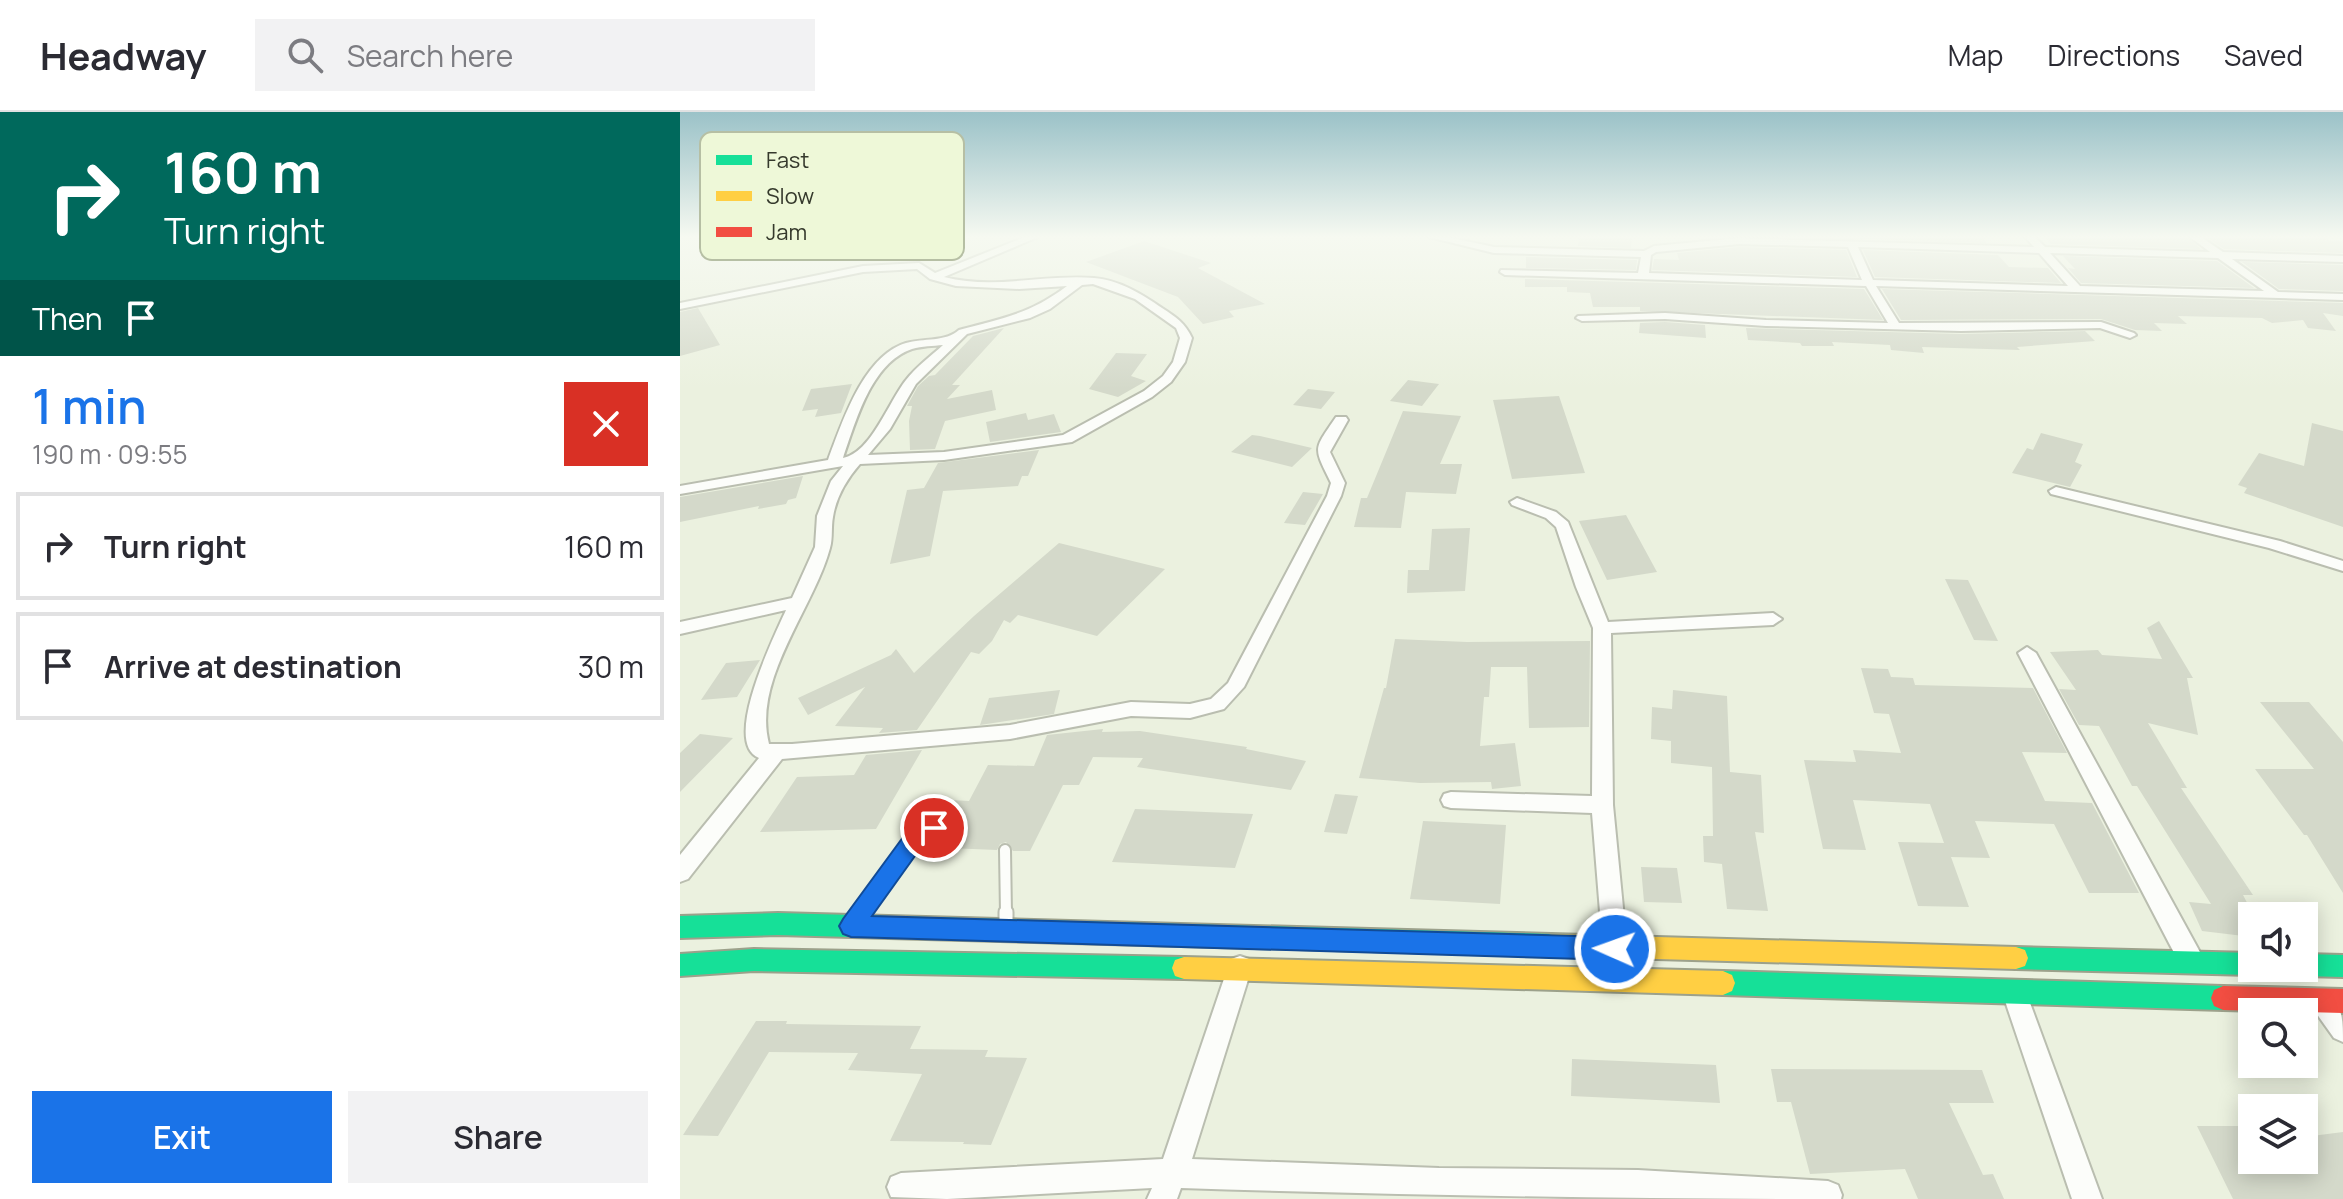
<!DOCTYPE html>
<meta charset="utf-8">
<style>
body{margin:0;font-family:Manrope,sans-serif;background:#f2f2f3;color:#2b2b33;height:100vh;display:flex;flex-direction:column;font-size:30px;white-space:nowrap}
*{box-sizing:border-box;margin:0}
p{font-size:26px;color:#7c7c81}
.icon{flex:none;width:44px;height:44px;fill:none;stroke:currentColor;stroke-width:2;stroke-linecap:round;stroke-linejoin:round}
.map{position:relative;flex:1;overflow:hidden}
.side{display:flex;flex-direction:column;background:#fff;width:680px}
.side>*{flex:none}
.top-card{background:#00695c;color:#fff;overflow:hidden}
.fabs{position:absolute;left:1558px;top:790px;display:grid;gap:16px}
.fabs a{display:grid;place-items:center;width:80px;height:80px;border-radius:0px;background:#fff;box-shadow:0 4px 20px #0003;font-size:40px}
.pin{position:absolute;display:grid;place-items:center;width:68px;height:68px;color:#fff;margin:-34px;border:4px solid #fff;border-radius:50%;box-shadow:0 2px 8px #0007}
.me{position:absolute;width:88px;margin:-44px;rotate:272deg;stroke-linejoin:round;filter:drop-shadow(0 0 6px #0008)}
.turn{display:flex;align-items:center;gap:28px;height:168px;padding:0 32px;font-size:36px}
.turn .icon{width:104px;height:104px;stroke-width:2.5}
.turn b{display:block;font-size:56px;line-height:68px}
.then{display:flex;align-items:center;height:76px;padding:0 32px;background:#0003;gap:16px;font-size:30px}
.round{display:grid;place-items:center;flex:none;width:84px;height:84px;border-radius:0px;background:#f2f2f3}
.headline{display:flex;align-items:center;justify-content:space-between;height:136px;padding:0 32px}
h1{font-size:48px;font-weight:600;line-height:60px;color:#1a73e8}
.cta{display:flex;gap:16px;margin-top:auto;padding:16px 32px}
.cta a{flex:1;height:92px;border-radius:0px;background:#1a73e8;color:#fff;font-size:32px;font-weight:600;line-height:92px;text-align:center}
.cta a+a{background:#f2f2f3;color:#2b2b33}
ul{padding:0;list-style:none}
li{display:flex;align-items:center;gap:24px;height:108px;margin:0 16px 12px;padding:0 16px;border:4px solid #e1e1e2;border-radius:0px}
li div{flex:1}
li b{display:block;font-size:30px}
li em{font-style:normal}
header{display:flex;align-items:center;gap:48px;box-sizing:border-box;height:112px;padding:0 40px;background:#fff;border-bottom:2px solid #e1e1e2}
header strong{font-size:38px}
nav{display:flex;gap:44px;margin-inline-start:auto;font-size:28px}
.search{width:560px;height:72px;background:#f2f2f3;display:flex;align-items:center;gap:20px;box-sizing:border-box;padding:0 28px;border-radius:0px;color:#7c7c81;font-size:30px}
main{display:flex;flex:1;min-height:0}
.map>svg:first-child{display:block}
.building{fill:#d4d9ca}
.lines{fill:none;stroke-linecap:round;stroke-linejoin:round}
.lane-far1-casing{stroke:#babeb0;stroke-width:14}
.lane-casing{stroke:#babeb0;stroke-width:17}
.street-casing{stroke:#babeb0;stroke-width:4}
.fast-casing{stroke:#9ca18b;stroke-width:4}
.slow-casing{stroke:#9ca18b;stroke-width:4}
.jam-casing{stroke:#9ca18b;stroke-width:4}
.lane-far1{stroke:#fcfdfa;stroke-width:10}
.lane{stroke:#fcfdfa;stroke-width:13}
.street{fill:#fcfdfa;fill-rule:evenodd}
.fast{fill:#16e098;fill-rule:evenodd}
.slow{fill:#ffcf43;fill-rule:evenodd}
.jam{fill:#f24e42;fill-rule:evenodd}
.route{fill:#1a73e8;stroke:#114b97;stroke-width:2}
.key{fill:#eef8d8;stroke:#b6bfa4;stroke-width:2}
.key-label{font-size:22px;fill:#35392c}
</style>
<header>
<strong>Headway</strong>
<div class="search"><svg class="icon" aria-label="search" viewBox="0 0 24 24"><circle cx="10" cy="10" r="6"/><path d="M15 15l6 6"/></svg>Search here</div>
<nav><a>Map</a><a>Directions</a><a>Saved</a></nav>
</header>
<main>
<section class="side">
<div class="top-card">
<div class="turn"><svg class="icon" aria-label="right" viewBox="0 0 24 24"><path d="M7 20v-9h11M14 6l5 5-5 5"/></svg><div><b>160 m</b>Turn right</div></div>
<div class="then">Then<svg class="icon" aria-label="arrive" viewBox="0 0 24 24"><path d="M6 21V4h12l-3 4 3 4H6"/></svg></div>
</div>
<div class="headline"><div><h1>1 min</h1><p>190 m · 09:55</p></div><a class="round" style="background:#d93025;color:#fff"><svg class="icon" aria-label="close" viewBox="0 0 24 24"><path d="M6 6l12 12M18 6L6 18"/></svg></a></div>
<ul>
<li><svg class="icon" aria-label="right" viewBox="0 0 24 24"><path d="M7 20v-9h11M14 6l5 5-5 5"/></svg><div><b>Turn right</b></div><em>160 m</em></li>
<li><svg class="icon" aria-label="arrive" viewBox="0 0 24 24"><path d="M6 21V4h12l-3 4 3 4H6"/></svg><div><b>Arrive at destination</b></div><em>30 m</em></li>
</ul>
<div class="cta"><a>Exit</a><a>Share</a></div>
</section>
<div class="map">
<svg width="1663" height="1087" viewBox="0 0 1663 1087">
<rect width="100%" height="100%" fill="#ebf1df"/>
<path class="building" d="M899,125H952L951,136L898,134Z
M1156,125H1302L1307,131L1156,126Z
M1364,125H1507L1521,137L1371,132Z
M1526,125H1644L1651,129H1663V141L1544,137Z
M464,129L531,151L518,156L585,192L549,199L554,205L523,212L498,185L406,150Z
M1059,135L1166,138L1177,165L972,158L974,147L999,148L997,141Z
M1183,138L1318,143L1329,155L1368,156L1381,171L1195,165Z
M1383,144L1537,149L1574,176L1401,171L1388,156L1395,157Z
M846,145L957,148L956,158L846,156Z
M1562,150L1663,153V179L1599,177Z
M845,167L1184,177L1203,208L960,199V195H913L910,181L887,180V175H845Z
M1202,177L1663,191V204L1643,201L1656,219L1628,216L1623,208L1592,211L1582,206L1498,204L1507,212L1474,211L1482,219L1455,218L1421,207L1221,208Z
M18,196L40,233L0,244V200Z
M985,210L1025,213L1026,226L959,221L960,211Z
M324,216L272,273H280L267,287L312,278L316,298L265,309L255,337L230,338L229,309L232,294H227L238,274L249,264L255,263L293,224Z
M1066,216L1281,222L1405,219L1415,229L1337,235L1340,238L1242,235L1244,241L1211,238L1210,233L1152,230L1154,234H1122L1120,231L1068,228Z
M436,241L467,242L451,264L466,269L438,285L409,277Z
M728,268L759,272L742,294L710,289Z
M172,272L161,301L135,305L138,297L122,299L131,277Z
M628,277L655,280L641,297L613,293Z
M879,284L905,361L832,367L813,288Z
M723,299L781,304L760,352H782L776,382L726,380L721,416L674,415L681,386H687Z
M346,301L348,308L374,302L381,320L310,330L306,310Z
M1632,311L1663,319V415L1564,381L1567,376L1558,373L1579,341L1624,354Z
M1361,321L1403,332L1395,350L1402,353L1390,375L1332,361L1347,336L1353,338Z
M572,323L580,324L632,336L612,355L551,340Z
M359,338L348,364H342L338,374L263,379L250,444L210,452L227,378L244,376L258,351Z
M123,364L116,386L108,388L106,392L78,397L79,394L0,410V385Z
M623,380L643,382L625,413L604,411Z
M946,403L977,460L927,468L899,409Z
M790,416L785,479L727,481L728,458H749L752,417Z
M379,431L485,457L417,524L338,503L330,511L324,508L312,529L299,542L291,540L237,618L199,621L203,616L155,614L185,575L128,603L118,586L211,543L216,537L234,561L294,504Z
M1265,467L1288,468L1318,529L1294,528Z
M1479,509L1513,566H1507L1518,623L1468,611L1507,676H1501L1573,783H1563L1572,800V825L1522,819L1509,790L1531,792L1457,674H1452L1419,614L1399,613L1379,577L1396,578L1370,540L1418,538L1422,543L1482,547L1467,516Z
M715,527L787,530L910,529L909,615L849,616L847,555H811L809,585H804L800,634L835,631L841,674L812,677L811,670L740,671L679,666L704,576H706Z
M80,548L57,585L21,588L46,551Z
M1181,556L1208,557L1211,565L1233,566L1235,573L1353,576L1387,641L1342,640L1365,689L1412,691L1459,781H1409L1374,712L1295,709L1310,746L1271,745L1289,795L1238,794L1218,730L1264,731L1250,692L1173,688L1186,738L1143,737L1124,648L1176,650L1173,638L1221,641L1209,602L1194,601Z
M380,578L374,602L300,613L309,586Z
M993,578L1047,584L1050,660L1081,663L1084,721L1075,720L1088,799L1047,797L1042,752L1024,750L1023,724H1033L1032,655L991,651V629L971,627L972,595L992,597Z
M1580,590H1629L1663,630V781L1627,723H1624L1575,657H1634Z
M423,617L422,620L460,619L567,635L566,637L626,649L611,678L457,655L463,646L413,645L399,673H383L350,739H333L326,730L320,732L317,738L243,735L247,727L261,720L258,709L271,688L289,689L308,653L354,654L367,623Z
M20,622L53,626L0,680V641Z
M242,638L196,717L80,720L117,665L174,663L186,643Z
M655,682L678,684L667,722L644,720Z
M455,697L573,702L555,756L432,750Z
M743,709L826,713L820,792L730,787Z
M961,755L997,756L1002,791L964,790Z
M76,909H107L106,912L241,914L230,937L308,938L305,945L347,946L311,1033L283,1032L284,1030L210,1029L242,962L168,958L178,941L89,940L38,1024L3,1023Z
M892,947L1036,953L1040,991L891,984Z
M1091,957L1302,958L1314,991H1269L1303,1063L1313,1062L1324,1087H1238L1225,1057L1130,1062L1111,990H1097Z
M1517,1014H1572V1048H1624V1025L1663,1020V1087H1553Z"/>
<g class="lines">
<defs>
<path id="lane-far1" d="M325,738L326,802
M180,802L237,723L254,716"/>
<path id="lane" d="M326,800V811
M178,805L182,800"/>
<path id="street" d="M345,125H358L264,165C314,178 364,162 414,166C439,168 462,182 482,196C496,205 505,211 512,226L505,250L491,270L472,285L392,330L264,348L180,352C167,367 156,385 153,405C151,415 153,426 150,436C134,496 72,567 89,632H112L330,613L451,590L510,592L531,587L548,571L647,384L651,371C633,334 633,339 656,305H666L668,308L650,340L665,371L661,384L564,575L544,597L510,606L451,604L330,627L102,647L8,767L0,770V743L79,646C41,631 95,523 106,498L0,522V510L112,486L135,435L137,404L151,369L163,354L0,382V374L148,348C162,311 183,244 226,231C243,226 266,230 279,218C323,206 350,202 387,174L339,177L276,174L250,167L237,157L183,160L0,197V191L183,154L239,151L255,161ZM413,172L455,187L496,216L500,226L493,250L483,264L464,279L383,323L264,340L188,343L210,317L236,272L287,222L350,206L370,197L402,173ZM263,233C251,244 236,255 226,268C209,289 191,341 163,346C176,309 191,251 232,237C242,234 253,234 263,233Z
M749,125H767L814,135L964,139L974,134L1059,126L1354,135L1345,125H1355L1365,135L1530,140L1510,125H1521L1543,140L1663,144V150L1552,147L1598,180L1663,182V188L1196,174L1219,211L1421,210L1454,221L1456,223L1450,226L1420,216L1281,219L1086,214L985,207L902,209L896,206L898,204L985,201L1086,208L1208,211L1186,174L825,163L820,160L821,158L958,161L961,145L814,141ZM1059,132L1168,135L1182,168L969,161L971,143L976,140ZM1178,135L1359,141L1388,174L1193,168ZM1370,141L1538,146L1584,179L1400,174Z
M1376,375L1600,429L1663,449V459L1589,436L1371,382L1369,379Z
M837,386L876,400L888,410L928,510L1093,501L1102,507L1093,513L931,521L933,693L947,837L943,845L935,848L927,845L923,837L912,701L771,696L764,694L761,688L764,682L771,680L912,684L913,516L896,475L876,415L866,406L832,393L830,390Z
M1347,535L1356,541L1521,842L1524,850L1521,858L1512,861L1503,858L1338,541Z
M560,844L569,847L572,855L512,1047L759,1056L958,1058L1148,1069L1158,1073L1162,1083L1161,1087C941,1087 721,1083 501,1076L497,1087H467L472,1076L267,1087L211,1085L207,1075L211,1065L221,1061L483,1047L548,855L551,847Z
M1334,868L1343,872L1346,880L1422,1087H1392L1322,880L1325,872Z
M1642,879C1663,888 1663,908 1663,930L1654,926L1629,891L1633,882Z"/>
<path id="fast" d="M98,801L871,822L879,825L883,833L879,841L871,844L98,823L0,826V804Z
M1336,835L1572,841V856H1582L1572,863L1336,857L1327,854L1324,846L1327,838Z
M74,837L504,845L513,848L516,856L513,864L504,867L74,859L0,864V842Z
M1624,842L1663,843V865L1624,864L1615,861L1613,856H1624Z
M1043,859L1543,874L1552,878L1555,886L1552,894L1543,898L1043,883L1034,879L1031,871L1034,863Z"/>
<path id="slow" d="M871,822L1336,835L1345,838L1348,846L1345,854L1336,857L871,844L863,841L859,833L863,825Z
M504,845L1043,859L1052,863L1055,871L1052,879L1043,883L504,867L495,864L492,856L495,848Z"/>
<path id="jam" d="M1543,874L1663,877V901L1543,898L1534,894L1531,886L1534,878Z"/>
</defs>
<use href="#lane-far1" class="lane-far1-casing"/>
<use href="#lane" class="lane-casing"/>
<use href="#street" class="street-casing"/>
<use href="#fast" class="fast-casing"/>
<use href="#slow" class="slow-casing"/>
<use href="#jam" class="jam-casing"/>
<use href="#lane-far1" class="lane-far1"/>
<use href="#lane" class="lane"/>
<use href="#street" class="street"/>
<use href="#fast" class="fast"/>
<use href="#slow" class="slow"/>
<use href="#jam" class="jam"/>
</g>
<linearGradient id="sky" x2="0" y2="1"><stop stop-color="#9bc2c8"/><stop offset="0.45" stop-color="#f6f9f1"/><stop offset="1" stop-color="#f6f9f1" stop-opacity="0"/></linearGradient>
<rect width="1663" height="277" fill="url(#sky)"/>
<path class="route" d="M254,707L262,709L265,716L262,722L245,730L192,804L935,825L944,829L947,837L944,845L935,848L171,825L163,822L159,814L163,807L229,717Z"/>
<rect x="20" y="20" width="264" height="128" rx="12" class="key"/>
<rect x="36" y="43" width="36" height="10" fill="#16e098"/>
<rect x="36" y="79" width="36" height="10" fill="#ffcf43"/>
<rect x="36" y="115" width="36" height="10" fill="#f24e42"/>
<g class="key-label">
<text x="86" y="56">Fast</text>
<text x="86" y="92">Slow</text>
<text x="86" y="128">Jam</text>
</g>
</svg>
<div class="fabs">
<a><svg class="icon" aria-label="sound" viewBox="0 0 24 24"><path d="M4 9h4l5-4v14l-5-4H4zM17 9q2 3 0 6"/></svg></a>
<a><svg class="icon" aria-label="search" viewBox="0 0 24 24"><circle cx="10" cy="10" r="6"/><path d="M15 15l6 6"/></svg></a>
<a><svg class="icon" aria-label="layers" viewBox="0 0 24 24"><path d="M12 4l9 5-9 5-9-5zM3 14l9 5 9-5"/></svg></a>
</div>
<div class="pin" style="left:254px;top:716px;background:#d93025"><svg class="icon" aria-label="arrive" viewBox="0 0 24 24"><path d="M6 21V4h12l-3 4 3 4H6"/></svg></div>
<svg class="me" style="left:935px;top:837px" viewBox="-20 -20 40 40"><circle r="17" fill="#1a73e8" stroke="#fff" stroke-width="3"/><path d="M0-11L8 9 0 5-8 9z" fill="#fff"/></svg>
</div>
</main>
